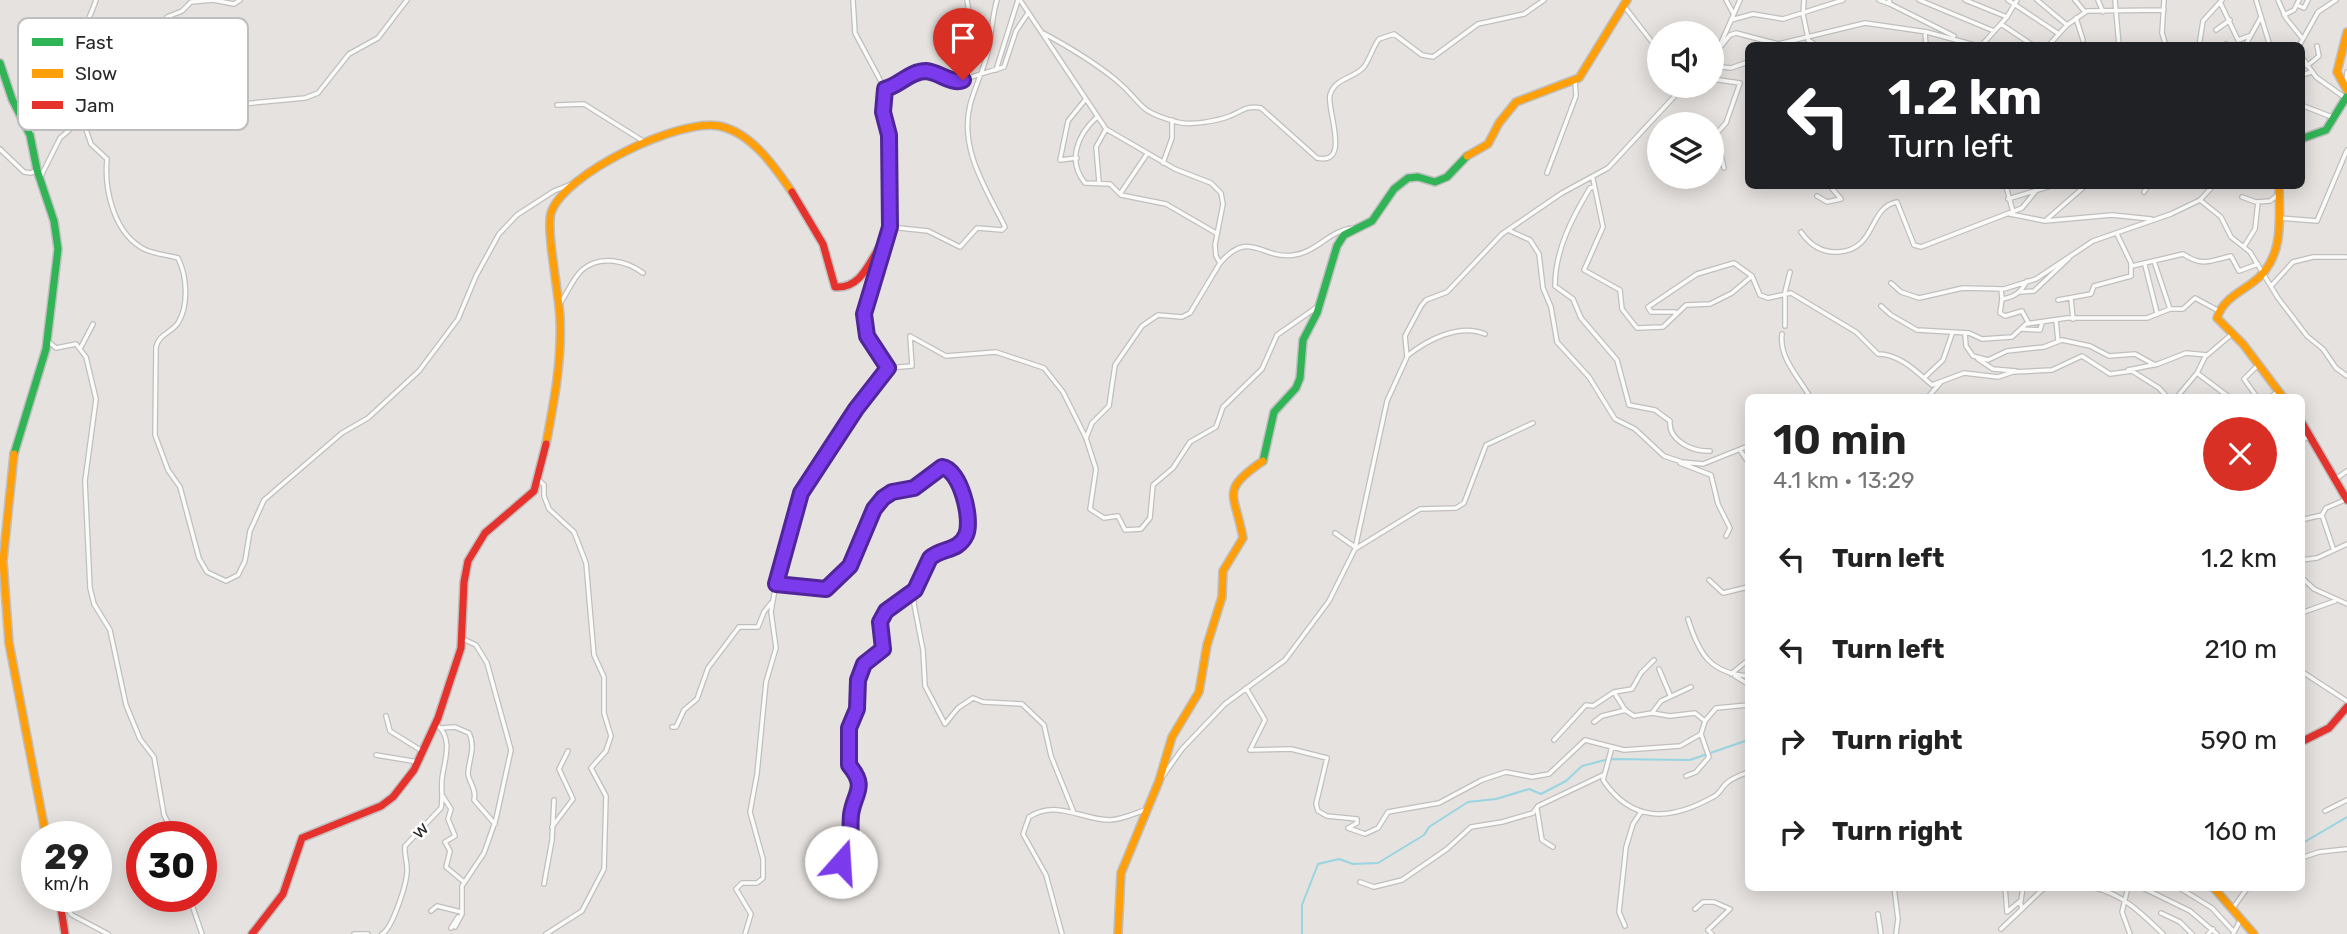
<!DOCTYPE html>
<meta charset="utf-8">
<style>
body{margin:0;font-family:Rubik,sans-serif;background:#f6f6f6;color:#222;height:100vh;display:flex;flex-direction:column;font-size:26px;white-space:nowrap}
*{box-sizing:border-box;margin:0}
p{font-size:23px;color:#767676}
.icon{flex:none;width:38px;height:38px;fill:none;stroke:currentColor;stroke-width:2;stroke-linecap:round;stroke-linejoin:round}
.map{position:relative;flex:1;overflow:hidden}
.panel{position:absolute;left:1745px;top:394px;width:560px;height:497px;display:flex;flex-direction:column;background:#fff;border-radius:10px;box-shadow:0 4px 18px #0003}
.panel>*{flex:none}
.banner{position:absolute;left:1745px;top:42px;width:560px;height:147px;border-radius:10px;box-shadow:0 4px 18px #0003;background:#202124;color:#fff;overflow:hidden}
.tools{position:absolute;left:1647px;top:21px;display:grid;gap:14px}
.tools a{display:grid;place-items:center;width:77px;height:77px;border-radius:50%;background:#fff;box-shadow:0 4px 18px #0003;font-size:35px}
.speed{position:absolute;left:21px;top:821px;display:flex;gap:14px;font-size:35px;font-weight:700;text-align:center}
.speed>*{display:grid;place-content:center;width:91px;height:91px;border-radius:50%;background:#fff;box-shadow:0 4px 18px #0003;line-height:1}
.speed small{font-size:18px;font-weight:400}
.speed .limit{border:10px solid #d22;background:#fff;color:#111}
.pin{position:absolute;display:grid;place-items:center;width:60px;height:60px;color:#fff;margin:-72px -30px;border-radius:50% 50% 50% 0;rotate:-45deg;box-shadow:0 0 7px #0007}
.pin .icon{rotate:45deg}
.me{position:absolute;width:77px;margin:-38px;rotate:19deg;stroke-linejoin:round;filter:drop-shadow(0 0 5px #0008)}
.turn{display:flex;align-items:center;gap:24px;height:147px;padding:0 28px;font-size:32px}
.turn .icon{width:91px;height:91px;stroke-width:2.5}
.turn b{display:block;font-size:49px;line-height:60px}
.round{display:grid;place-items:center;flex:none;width:74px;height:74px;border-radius:37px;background:#f6f6f6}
.overview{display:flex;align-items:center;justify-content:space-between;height:119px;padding:0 28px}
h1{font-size:42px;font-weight:600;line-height:52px}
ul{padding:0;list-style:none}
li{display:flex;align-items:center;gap:21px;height:91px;padding:0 28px}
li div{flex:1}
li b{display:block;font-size:26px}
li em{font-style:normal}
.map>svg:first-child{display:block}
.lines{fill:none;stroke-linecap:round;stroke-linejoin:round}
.stream{stroke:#99d5e1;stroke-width:2}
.street-casing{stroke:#c0bfc0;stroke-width:6}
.fast-casing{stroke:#c0bfc0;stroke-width:10}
.slow-casing{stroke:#c0bfc0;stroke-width:10}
.jam-casing{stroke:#c0bfc0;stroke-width:10}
.street{stroke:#fbfbfa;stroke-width:3.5}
.fast{stroke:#30b455;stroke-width:7}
.slow{stroke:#ff9f0a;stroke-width:7}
.jam{stroke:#e5322d;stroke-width:7}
.route-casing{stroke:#51269a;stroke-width:18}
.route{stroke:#7c3aed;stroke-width:12}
.labels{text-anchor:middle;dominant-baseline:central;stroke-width:5;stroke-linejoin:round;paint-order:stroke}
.street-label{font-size:19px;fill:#282828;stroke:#fff}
.key{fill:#fff;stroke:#bebebe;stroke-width:2}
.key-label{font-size:19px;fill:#282828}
</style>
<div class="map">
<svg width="2347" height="934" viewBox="0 0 2347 934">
<rect width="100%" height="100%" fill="#e6e2df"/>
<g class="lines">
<path class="stream" d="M2301,844L2347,817
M1302,934V905L1318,864L1339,859L1353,864L1378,863L1424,835L1429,827L1468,802L1496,799L1529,789L1541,794L1566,781L1582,766L1609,759L1690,760L1748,740"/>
<defs>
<path id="street" d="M853,0L855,33L885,89L883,112L889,135L890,227
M1020,0L1106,129L1175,169L1211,183L1221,193L1223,204L1215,245L1216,256L1220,263C1250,228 1261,260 1294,255C1317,252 1330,230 1353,228
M1726,0L1733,13
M1804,0L1803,14L1808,38
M1879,0L1890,4
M1889,0L1890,4L1954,36
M1919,0L1994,31
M1965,0L2007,17
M2008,0L2059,34
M2037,0L2067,25
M2075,0L2085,12
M2098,0L2103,12
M2115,0L2119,46
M2164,0L2162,33L2166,46
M2256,0L2270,46
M2278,0L2286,18L2302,38
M2220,2L2238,40L2249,36
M2297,5L2304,8L2308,0
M1624,6L1659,51
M2284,15L2294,10L2299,0
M2076,18L2083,40
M1731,20L1753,14L1783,19L1843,0
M2001,24L2034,46
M2216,30L2230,20
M1925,32L1926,46
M1043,33C1069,47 1094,62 1116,80C1144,103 1135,111 1177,122C1190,126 1217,121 1230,116C1242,111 1247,105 1261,108L1317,158C1352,166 1326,108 1330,95C1335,78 1352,79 1363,68C1370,60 1372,48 1379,39L1394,34L1422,55L1433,57L1478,24L1524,14L1544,0
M1808,40L1818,46
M1721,43L1740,0
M2226,44L2228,46
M1981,46L2007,17L2017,0
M2048,46L2067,25L2087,11L2164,10
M2199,46L2203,21L2222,0
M2245,46L2261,17
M2299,46L2318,12L2336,0
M1718,50L1730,35L1736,33L1778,44L1865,23L1927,32L1978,46
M2301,56L2316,77L2344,97
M1712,59L1718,50
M1712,66L1731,68L1748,62
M2307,66L2319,56L2317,46
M996,70L1018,0
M2301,75L2312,72
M1712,79L1740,83L1726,123L1716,134L1724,168
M959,82C974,75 988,72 1004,67L1016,31L1028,13
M959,82L973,37L967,0
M2346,85L2347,72
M885,89L921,72L938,73L959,82
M557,105L584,104L643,141
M2301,105L2332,117
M1097,117C1077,135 1067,161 1085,183L1110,184L1121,195L1166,204L1216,233
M83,121L91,144L107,159C104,190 114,235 146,250C156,254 167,255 178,258C187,276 189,305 178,323C171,333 159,334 156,347L155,435L168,470L180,487L199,558L207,572L226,581L238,575L245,561L250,531L264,500L342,433L368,418L419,371L458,319L476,276L499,234L517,215L554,191L574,183
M212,123L216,115L242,104L305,98L318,93L349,54L378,38L407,0
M31,132C37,80 81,48 96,0
M0,149L24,172L31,173L37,170
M1077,158L1060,160L1068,121L1085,100
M1163,163L1172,138V120
M1547,173L1576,96L1575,80
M41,176L60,138L101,103L153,40L167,17L182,11L191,2L213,0L234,4L240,0
M1593,179L1603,227L1584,270L1620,290L1622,309L1637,328L1663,327L1686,305L1710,304L1732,293L1752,276
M1099,182L1096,147L1106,129
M2006,186L2013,212
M1594,187L1590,188C1572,218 1555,250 1555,286L1573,299L1581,318L1617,360L1629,405L1655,410L1670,421C1668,440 1692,452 1710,451
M2144,192L2148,186
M1120,194L1147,154
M1817,196L1827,202L1841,199L1830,186
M2242,197L2256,202L2270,201L2279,194
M2008,199L2051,186
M2200,200L2221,217L2231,237L2250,252L2278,298L2307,336L2323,349L2336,368L2347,376
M2010,214L2045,221L2112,215L2151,219
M2280,218L2317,221L2347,150
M2045,221L2085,186
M1508,230L1530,240L1539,254L1543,288L1551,307L1557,342L1589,377L1615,419L1635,429L1664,456L1682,462L1703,464L1748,446
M1801,232C1810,245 1821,253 1838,252C1877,250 1868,207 1897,202L1914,245L1921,247L2022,208L2040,186
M2245,245L2255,229L2258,202
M2154,261L2170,309
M2145,265L2157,313
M2132,266L2183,254C2203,267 2209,261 2231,256L2239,271L2258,264
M1891,283L1901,292L1919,298L1963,288L2004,289L2036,279L2093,241L2171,214L2200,200L2213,186
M2272,285L2293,262L2313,257H2346
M2001,289L2002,299C2015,297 2021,292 2027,281
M2021,292L2034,291L2069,258
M2071,298L2073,319
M2002,299L2000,313L2005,316L2022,311L2029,324
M2058,300L2091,294L2094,286L2131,276V263L2117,234
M561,302C567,293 574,277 582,270C600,254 627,261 643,273
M1881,306L1891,315L1917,330L1969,333L1982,339L2012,337L2026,324L2067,318H2147L2170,309H2183L2195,298L2219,311
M1675,312H1651L1648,307L1697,274L1734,263L1752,276L1760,295L1768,298L1791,293L1856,332L1878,354C1900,354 1917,372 1932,385L1964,373L1998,377L2013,372L2052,370L2082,356L2110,374L2132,371L2159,388L2167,397
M2056,320L2058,341
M1785,326V292L1790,272
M2022,329L2040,330L2042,323
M1965,333L1966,346L1973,356L1988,360L2007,351L2044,347L2062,340L2090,346L2109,356L2135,354L2155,365
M1782,334C1779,358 1798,376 1810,397
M48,341L56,348L76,344L86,357L96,399L85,481L90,588L94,604L110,630L126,705L140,739L154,757L164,815L175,836
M81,347L93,324
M1407,356C1427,340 1459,323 1485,334
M1978,359L1993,369L2016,371
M888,368L867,336L864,314L890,227L928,231L960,247L977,228L1002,230L1005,227C987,190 959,150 970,105C974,90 981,75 986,59C992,39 991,19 997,0
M2128,370L2158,364L2186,353L2207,355
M1925,377L1943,360L1952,334
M1928,397L1941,382
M2177,397L2197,373
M2229,397L2197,373L2205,357L2232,334
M2257,397L2244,379L2258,365
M2270,397L2278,392
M1086,438L1096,469L1090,509L1104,518L1118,516L1125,530L1141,529L1150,518L1153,485L1173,468L1190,442L1216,427L1223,407L1262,369L1277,335L1317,307
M2301,441L2310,436
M1740,450L1748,462
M1680,463L1711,475L1718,504L1730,528L1726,536
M2337,478L2347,471
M540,481L544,485V496L549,509L574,532L586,563L594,655L604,677V713L611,736L606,751L591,768L606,796L604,869L582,911L546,934
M2322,515L2333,548
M2301,520L2322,515L2326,508L2347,499
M1335,533L1355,547
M1355,549L1420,509L1456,508L1464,503L1486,445L1533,423
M2301,560L2317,558L2347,544
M2301,577L2314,589L2347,604
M1709,580L1723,593L1748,587
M776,584L826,589L850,566L874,509L883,498L892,492L914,488L941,467L951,469C965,488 976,528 956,548C950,554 937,551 930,558L915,590L914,604L923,650L925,686L945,724L958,708L973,698L983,702L1022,704L1044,725L1051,756L1074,813
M2301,613L2335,601
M1688,619C1699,654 1710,673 1748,676
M1654,660L1641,673L1632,689L1614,692L1625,710L1634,716L1652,713L1670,716L1695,713L1705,721
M1659,669L1670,695
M2301,671L2347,701
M1731,674L1748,660
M1735,676L1748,684
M1246,688L1265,720L1250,750L1291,749L1327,758L1316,804L1318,811L1327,816L1357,819V823L1348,828L1365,834L1378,828L1388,812L1439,803L1482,780L1506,772L1532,777L1549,774L1585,740L1624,750L1680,746L1701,734L1705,721L1716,708L1748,705
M1652,713L1661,701L1691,687
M386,716L390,731L422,751
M1594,722L1602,716L1626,710
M672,727H676L684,710L697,699L708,668L739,627H758L764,612L771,603
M441,728L455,727L469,733C476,747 469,759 468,773C468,781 477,789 474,800L495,824
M1554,740L1586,705L1593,706L1614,692
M1612,747L1603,780C1632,823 1670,821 1713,797C1720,794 1722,786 1728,782C1734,777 1742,775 1748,772
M376,755L418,762
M1163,776L1182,749L1225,704L1285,660L1329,601L1355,549L1387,401L1407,357L1405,336L1421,306L1426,300L1447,292L1502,234L1562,193L1608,168L1684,86
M1686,776L1696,772L1709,757L1701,734
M442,795L451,809L448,819L455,836L445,842L450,851L446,867L464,882
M1537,809L1542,840L1553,847
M2325,811L2347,800
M552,827L573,799L559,769L568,751
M828,857L820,870L823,881C830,878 830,870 836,865C857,845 848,841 851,816C854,792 868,789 849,765V728L857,710L858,680L864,664L882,649C882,605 881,617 915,590
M2301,858L2319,852L2347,849
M1360,882L1374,887L1402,880L1447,849L1471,827L1502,822L1533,813L1538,806L1603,775
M544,884L552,840L554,800
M1894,887L1898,919L1896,934
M2005,887L2007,912L2020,901L2022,909
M2092,887C2123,894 2141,913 2163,934
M2128,887L2122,912L2130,934
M2141,887L2190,911L2217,934
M2178,887L2212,908L2234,932
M189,896L202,934
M2021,901L2023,887
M62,903L72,915L108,934
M2233,908L2248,887
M1695,909L1703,902H1714L1730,909L1708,930L1712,934
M431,911L437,906L461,912
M2161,913L2180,922L2192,934
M1878,914L1881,934
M1625,926L1619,912L1626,847L1633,824L1641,812
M455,927L462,914V886L484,853L496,819L511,750L487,663L476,645L463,639
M451,928L458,917
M2001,929L2045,887
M354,934H368
M382,934C392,929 408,882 407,868C407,861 404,854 405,846L441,808C443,799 441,789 442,779C444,761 454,739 437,725
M745,934L751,914L736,889L742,883H757L763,878V859L750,812L757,774L766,682L776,648L771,612L775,589L801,493L870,389L888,368L912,366L910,336L946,356L996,352L1044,368L1063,392L1086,438L1092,423L1109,406L1115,365L1142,326L1158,315L1182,317L1190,313L1220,263
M1062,934L1046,875L1023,834L1029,817C1056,799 1082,820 1110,820C1124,819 1135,813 1148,809
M2208,934L2213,929
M2233,934L2241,919"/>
<path id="fast" d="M0,63L12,99L30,135L37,170L54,221L58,249L46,349L14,454
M2301,139L2326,130L2347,96
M1263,461L1274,412L1296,388L1300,378L1303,340L1317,313L1337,246L1344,235L1372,221L1394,189L1408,178L1418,177L1435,182L1447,177L1467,156"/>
<path id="slow" d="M2347,32L2337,72L2347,90
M1467,156L1488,144L1499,123L1516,102L1579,78L1627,0
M2279,186C2280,221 2284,261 2252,283C2237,294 2223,300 2217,318L2243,344L2283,397
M546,444C554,402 562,361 560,318C559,293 546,231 551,213C563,174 679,118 719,126C751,132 775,167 792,192
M14,454L3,561L9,643L46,836
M2213,887L2254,934
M1118,934L1121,873L1159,781L1172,737L1199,692L1207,645L1222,597L1223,571L1243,538C1235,493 1219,491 1263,461"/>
<path id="jam" d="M792,192L823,244L835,287C864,289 870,257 886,238
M2301,421L2347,500
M2301,742L2329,728L2347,707
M59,896L65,934
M252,934L283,894L302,838L381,806L393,797L414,770L438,718L461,648L464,582L468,561L485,533L534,491L546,444"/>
</defs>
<use href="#street" class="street-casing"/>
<use href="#fast" class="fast-casing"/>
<use href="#slow" class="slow-casing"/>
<use href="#jam" class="jam-casing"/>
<use href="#street" class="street"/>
<use href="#fast" class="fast"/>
<use href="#slow" class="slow"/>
<use href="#jam" class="jam"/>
</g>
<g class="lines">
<defs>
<path id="route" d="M841,862C855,841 849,837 851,815C854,792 868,788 849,765V728L857,709L858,680L864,664L883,649L880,622L886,611L915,590L930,558C943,547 958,552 966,535C973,519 960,469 942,467L914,488L892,492L883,498L874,509L850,566L826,589L776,584L801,493L856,409L888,368L867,336L864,314L890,227L889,135L883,112L885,89C900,85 910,71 926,71C939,72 952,85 963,80"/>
</defs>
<use href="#route" class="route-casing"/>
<use href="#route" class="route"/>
</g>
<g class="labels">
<g class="street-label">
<text transform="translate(420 830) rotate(-44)">w</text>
</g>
</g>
<rect x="18" y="18" width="230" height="112" rx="10" class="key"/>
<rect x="32" y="38" width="31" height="8" fill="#30b455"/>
<rect x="32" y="69" width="31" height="9" fill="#ff9f0a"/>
<rect x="32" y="101" width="31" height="8" fill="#e5322d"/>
<g class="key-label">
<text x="75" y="49">Fast</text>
<text x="75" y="80">Slow</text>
<text x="75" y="112">Jam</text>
</g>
</svg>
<div class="tools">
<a><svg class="icon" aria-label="sound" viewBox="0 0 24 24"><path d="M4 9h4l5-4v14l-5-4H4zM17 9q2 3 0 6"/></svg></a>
<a><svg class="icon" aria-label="layers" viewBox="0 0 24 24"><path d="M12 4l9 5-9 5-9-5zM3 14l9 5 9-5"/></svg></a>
</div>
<div class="speed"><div>29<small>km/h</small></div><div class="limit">30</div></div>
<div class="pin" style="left:963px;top:80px;background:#d93025"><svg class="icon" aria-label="arrive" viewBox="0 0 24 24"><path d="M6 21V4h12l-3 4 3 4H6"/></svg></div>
<svg class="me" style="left:841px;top:862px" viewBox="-20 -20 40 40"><circle r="19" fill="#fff"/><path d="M0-13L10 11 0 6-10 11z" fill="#7c3aed"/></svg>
<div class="banner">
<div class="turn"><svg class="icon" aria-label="left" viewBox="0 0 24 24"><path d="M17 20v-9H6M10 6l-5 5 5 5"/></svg><div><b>1.2 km</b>Turn left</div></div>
</div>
<section class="panel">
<div class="overview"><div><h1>10 min</h1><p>4.1 km · 13:29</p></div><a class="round" style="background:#d93025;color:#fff"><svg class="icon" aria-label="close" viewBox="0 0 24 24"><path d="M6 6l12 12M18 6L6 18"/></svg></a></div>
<ul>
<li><svg class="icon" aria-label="left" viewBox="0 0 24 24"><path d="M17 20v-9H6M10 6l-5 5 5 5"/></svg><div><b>Turn left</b></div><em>1.2 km</em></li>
<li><svg class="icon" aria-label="left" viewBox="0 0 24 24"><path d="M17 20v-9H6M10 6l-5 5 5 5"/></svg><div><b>Turn left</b></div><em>210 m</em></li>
<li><svg class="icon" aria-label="right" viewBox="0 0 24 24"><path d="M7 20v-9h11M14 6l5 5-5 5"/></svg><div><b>Turn right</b></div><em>590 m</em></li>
<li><svg class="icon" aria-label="right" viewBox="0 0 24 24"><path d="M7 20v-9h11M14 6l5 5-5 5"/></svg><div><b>Turn right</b></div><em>160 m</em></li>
</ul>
</section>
</div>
